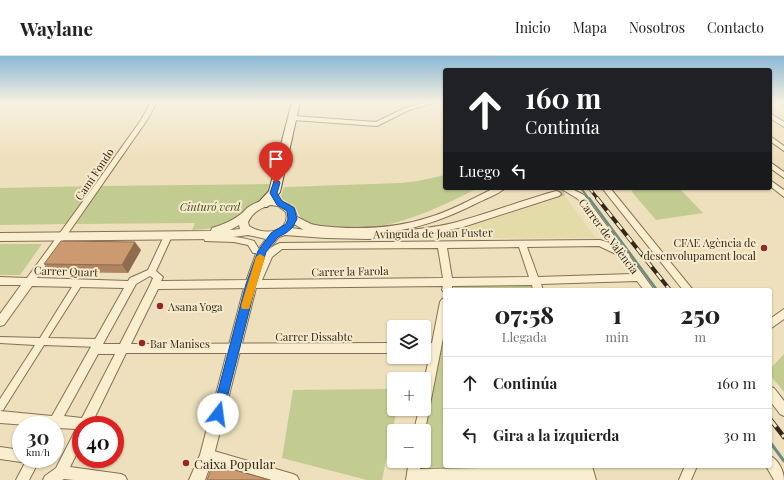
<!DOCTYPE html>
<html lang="es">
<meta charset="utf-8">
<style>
body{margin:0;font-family:"Playfair Display",serif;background:#f6f6f6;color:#222;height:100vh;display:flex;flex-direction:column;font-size:15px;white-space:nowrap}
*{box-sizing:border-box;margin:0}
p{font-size:13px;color:#767676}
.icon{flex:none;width:22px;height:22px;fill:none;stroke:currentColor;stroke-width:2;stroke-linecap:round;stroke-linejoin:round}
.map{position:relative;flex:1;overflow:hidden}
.panel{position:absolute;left:443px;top:232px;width:329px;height:180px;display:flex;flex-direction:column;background:#fff;border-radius:4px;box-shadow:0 1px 3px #0004}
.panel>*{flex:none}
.hud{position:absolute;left:443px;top:12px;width:329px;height:122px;border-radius:4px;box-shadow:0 1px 3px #0004;background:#202124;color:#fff;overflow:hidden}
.fabs{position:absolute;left:387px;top:264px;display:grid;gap:8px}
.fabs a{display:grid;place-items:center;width:44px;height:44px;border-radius:4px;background:#fff;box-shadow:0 1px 3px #0004;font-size:20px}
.speed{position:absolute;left:12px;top:360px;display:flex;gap:8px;font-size:20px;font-weight:700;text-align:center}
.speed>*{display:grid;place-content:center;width:52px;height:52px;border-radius:50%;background:#fff;box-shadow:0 1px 3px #0004;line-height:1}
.speed small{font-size:10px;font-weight:400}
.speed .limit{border:6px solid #d22;background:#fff;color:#111}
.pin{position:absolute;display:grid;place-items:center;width:34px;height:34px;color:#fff;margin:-41px -17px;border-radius:50% 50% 50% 0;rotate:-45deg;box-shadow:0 0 4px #0007}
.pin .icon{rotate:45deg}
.me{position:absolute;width:44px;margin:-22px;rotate:15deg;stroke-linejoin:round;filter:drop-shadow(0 0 3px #0008)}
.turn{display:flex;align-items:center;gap:14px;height:84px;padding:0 16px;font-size:18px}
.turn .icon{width:52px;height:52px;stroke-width:2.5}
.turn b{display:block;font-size:28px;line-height:34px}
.then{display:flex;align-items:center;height:38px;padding:0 16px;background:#0003;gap:8px;font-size:15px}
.eta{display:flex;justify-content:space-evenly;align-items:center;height:68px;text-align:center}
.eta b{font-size:24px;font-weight:800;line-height:28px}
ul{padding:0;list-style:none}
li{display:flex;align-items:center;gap:12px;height:52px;padding:0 16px;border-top:1px solid #e0e0e0}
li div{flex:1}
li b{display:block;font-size:15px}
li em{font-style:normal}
header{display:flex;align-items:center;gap:24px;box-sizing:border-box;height:56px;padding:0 20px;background:#fff;border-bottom:1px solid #e0e0e0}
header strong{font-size:19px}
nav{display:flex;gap:22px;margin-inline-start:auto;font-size:14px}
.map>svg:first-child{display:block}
.farmland{fill:#e3dca9}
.green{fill:#c2cb90}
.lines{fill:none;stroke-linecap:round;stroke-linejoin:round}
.stream-far2{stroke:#688c84;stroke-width:2}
.stream-far1{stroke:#688c84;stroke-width:2.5}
.stream{stroke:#688c84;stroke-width:3}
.tertiary-tunnel{stroke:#c9bb9c;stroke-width:8;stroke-dasharray:8 4;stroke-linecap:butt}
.pedestrian-casing{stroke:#857056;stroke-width:2}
.minor-casing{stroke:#857056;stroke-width:2}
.tertiary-casing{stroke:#857056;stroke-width:2}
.secondary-casing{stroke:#665139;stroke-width:2}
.pedestrian{fill:#f9eecf;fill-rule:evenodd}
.minor{fill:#f9eecf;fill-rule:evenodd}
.tertiary{fill:#f9eecf;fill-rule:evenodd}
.secondary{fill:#f9eecf;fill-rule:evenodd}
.rail-far2-casing{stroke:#34281b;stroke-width:3}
.rail-far1-casing{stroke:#34281b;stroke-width:4}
.rail-casing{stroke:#34281b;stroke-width:4.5}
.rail-far2{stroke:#f5eacb;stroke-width:2;stroke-dasharray:6;stroke-linecap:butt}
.rail-far1{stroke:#f5eacb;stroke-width:2.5;stroke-dasharray:8;stroke-linecap:butt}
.rail{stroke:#f5eacb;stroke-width:3;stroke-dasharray:10;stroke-linecap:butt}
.wall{fill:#af8461}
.shaded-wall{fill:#8f6c4f}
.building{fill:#cc9a71;stroke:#8f6c4f}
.route{fill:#1a73e8;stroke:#114b97}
.slow{fill:#f59e0b}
.poi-dot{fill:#942825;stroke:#f5eacb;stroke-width:1.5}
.labels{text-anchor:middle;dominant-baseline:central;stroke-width:4;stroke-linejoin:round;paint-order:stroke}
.street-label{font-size:11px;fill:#34281b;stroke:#f5eacb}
.park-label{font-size:11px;font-style:italic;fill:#435021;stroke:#f5eacb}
.poi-label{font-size:11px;fill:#34281b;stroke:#f5eacb;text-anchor:start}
.near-poi-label{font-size:13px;fill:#34281b;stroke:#f5eacb;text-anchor:start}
</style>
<header>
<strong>Waylane</strong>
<nav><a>Inicio</a><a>Mapa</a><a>Nosotros</a><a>Contacto</a></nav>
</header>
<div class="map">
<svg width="784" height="424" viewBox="0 0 784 424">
<rect width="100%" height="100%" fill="#eee0bc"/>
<path class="farmland" d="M564,139L596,182H458L457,175Z"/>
<path class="green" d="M445,119V132H478C423,160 365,187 302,165L295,150L282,143L281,140L284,131L401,127L418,125Z
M270,128C272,140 261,142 253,147C246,152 243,158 237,163C225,172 206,173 192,174L195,167L76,168L101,130Z
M96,130L69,168L0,169V132Z
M633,132H679L703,157L656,164L632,136Z
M0,188H42L20,219H0Z
M530,227L532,234H454L455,228Z
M445,276V410H581L417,411L418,405H424V377Z
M784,298V336L770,319V313Z
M394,333V353H397L382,424H367L282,402L293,334Z"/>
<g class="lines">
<path class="stream-far2" d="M581,132L589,143"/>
<path class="stream-far1" d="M589,142L657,234"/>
<path class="stream" d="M770,386L784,405"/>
<path class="tertiary-tunnel" d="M556,138L574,132"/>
<defs>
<path id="pedestrian" d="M78,225L81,226L82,228L81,230L48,282L99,283L102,285L103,287L102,289L99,291L44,289L3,354L0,355V343L35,289L0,287V281L40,282L75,226Z"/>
<path id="minor" d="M151,46H157L147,64L37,222L128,225L130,222L148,214L164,180L168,177L172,180L156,215L163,221L161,225L249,224C264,214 259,194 280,187L600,184L610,187L578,143L560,132H570L584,139L626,196L629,198L630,201L654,234H644L637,225L541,228L543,234H533L532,229L452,230V234H445V237L442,234L443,230L158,233L131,288L394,287V297H126L91,369H81V389L70,411L121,418L125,420L127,424H74L64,423L62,424H43L45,420L56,412L76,373L58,372L55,374V369H27L0,367V355L52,360L124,232L32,230L4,269L0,270V258L21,229H0V221L27,222L92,133L141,64ZM599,190L620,200L632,218L538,221L527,191ZM519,191L529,221L452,222L447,192ZM438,192L443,222L262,224L272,201L282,193ZM150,220L153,222L150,229L120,288H103L136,228ZM98,298H115L82,362L64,360Z
M427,46H436L409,54L377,70L293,64L290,62L293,60L376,66L405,52Z
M778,46H784V50Z
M770,57L784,66V71L770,62Z
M770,80L784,90V95L770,85Z
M770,106L784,116V122L770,112Z
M770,124L784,134V141L770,130Z
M495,132H505C498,139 484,143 475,148C419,176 374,183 312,175L308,172L312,169C352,174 392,174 430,161C453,154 473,142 495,132Z
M602,132H610L693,234H683Z
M208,180C224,180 238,180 254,185L260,195L259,197H253L248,189L234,186L205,185L204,183Z
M445,242V272L424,379V375H414L419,353H424V326L430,297H424V287H432L440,246L442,243Z
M784,253V263L770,273V263Z
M770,331L774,332L784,345V360L780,358L770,345Z
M0,391L21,394V403H26L25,404L21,406L0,403Z
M207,393L293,418L297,420L299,424H271L207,405L203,403L201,399L203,395Z
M770,400C778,403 784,415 784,424H774L766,410H770Z
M27,403H40L29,424H16Z
M409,405H421L420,413L592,410L596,424H406Z
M685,410H697L691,424H679Z"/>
<path id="tertiary" d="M556,135L559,136L561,138L559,140L463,171L434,177L369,183L326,182L285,179L279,181L267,196L257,228L214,399L205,424H189L200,399L245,228L257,195L266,183L248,179L218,183L0,185V177L211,175L212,172C222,169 232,165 241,158C244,156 246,152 250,150C266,140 279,142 294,152L297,161L311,168L323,171L324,175C367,177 415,177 457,166C490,157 523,144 556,135ZM271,149L278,150L286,156C291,177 263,180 249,170L248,166C253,156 260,152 271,149ZM294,168L304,174H305L292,172ZM239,169L240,173L230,174Z"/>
<path id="secondary" d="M292,46H300L280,136L267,151H259L257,148L269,135Z"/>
</defs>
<use href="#pedestrian" class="pedestrian-casing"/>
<use href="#minor" class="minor-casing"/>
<use href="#tertiary" class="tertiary-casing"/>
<use href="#secondary" class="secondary-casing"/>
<use href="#pedestrian" class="pedestrian"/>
<use href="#minor" class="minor"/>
<use href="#tertiary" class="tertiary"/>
<use href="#secondary" class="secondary"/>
<defs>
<path id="rail-far2" d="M589,132L598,143"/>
<path id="rail-far1" d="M597,142L670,234"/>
<path id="rail" d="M770,363L784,381"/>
</defs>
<use href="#rail-far2" class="rail-far2-casing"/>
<use href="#rail-far1" class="rail-far1-casing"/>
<use href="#rail" class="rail-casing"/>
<use href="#rail-far2" class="rail-far2"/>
<use href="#rail-far1" class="rail-far1"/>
<use href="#rail" class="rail"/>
</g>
<path class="wall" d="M141,194L128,217L52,216L44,208Z"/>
<path class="shaded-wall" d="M135,186L141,194L128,217L122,209Z"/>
<path class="building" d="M61,185L135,186L122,209L44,208Z
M213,408L270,424H207Z"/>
<linearGradient id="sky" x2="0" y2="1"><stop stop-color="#8bb8d4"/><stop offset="0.44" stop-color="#f7f1e1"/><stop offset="1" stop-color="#f7f1e1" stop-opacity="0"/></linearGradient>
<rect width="784" height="105" fill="url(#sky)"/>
<path class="route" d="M274,125H279L280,127L277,137L282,145L294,152L297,163L292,172L286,177L278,181L266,196L256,228L223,358L222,362L218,364L213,362L212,358L246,228L258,195L271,177L286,168L288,163L287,155L277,149L270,137Z"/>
<path class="slow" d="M260,198L265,201L250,250L249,253H242L241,250L256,201Z"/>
<g class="poi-dot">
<circle cx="764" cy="192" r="4"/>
<circle cx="160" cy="250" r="4"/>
<circle cx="142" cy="287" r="4"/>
<circle cx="186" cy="407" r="4"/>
</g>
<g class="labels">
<g class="street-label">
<text transform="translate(94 118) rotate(-56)">Camí Fondo</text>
<text transform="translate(433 177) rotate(-1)">Avinguda de Joan Fuster</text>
<text transform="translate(609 180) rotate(53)">Carrer de València</text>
<text transform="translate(66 215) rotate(2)">Carrer Quart</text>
<text transform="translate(350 215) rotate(-1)">Carrer la Farola</text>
<text x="314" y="280">Carrer Dissabte</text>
</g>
<g class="park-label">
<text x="210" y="150">Cinturó verd</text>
</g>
<g class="poi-label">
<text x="756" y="186" text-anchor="end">CFAE Agència de<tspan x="756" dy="13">desenvolupament local</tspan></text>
<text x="168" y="250">Asana Yoga</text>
<text x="150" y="287">Bar Manises</text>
</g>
<g class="near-poi-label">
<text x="194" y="407">Caixa Popular</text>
</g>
</g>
</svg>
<div class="fabs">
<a><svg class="icon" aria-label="layers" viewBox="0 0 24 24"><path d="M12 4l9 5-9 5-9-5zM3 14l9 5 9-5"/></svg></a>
<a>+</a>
<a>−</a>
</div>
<div class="speed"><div>30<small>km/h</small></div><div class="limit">40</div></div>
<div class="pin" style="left:276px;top:127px;background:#d93025"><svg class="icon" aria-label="arrive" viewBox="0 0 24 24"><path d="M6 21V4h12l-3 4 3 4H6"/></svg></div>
<svg class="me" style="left:218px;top:358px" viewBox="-20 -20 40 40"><circle r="19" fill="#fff"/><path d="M0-13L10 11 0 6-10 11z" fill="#1a73e8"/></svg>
<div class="hud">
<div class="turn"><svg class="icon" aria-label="ahead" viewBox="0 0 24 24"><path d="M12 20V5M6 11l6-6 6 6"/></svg><div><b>160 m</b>Continúa</div></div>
<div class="then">Luego<svg class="icon" aria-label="left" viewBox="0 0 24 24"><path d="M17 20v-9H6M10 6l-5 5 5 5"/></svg></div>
</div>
<section class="panel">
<div class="eta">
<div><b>07:58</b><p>Llegada</p></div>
<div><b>1</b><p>min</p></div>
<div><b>250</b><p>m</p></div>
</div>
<ul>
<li><svg class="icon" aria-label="ahead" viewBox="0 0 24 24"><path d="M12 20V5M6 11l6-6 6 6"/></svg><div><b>Continúa</b></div><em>160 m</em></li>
<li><svg class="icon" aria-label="left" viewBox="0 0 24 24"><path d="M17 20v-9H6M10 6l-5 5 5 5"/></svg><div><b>Gira a la izquierda</b></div><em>30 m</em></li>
</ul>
</section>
</div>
